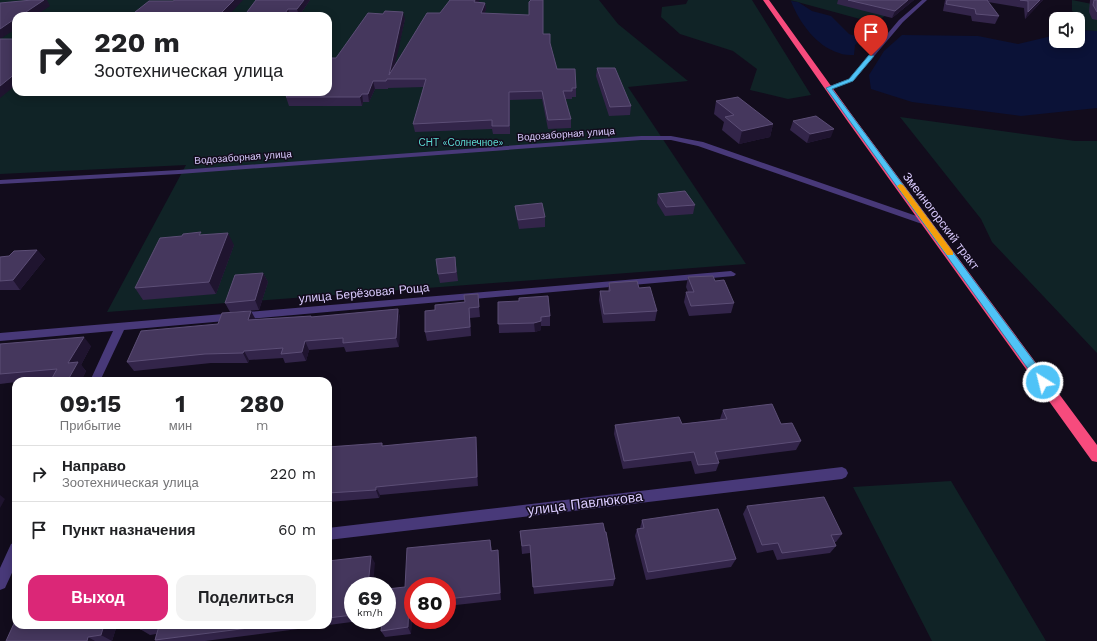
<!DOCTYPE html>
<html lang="ru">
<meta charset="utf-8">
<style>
body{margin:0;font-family:"Work Sans",sans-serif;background:#f2f2f2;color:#202124;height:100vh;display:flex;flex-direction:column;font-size:15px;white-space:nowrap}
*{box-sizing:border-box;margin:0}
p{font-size:13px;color:#757577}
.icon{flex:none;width:22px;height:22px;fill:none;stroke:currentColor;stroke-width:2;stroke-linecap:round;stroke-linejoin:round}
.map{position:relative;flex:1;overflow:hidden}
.panel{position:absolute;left:12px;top:377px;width:320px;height:252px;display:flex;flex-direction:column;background:#fff;border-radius:12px;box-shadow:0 2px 10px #0003}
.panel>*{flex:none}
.guide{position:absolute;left:12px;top:12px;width:320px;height:84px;border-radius:12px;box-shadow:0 2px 10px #0003;background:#fff;color:#202124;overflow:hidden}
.tools{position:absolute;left:1049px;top:12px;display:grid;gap:8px}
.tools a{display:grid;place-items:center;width:36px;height:36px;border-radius:8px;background:#fff;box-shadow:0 2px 10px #0003;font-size:20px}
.speed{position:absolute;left:344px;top:577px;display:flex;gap:8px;font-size:20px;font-weight:700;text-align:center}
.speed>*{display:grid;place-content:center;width:52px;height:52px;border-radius:50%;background:#fff;box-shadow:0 2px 10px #0003;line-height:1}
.speed small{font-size:10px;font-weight:400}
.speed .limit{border:6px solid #d22;background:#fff;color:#111}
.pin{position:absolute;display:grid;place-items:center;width:34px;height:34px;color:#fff;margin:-41px -17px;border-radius:50% 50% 50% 0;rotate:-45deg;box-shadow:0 0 4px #0007}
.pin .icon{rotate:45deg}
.me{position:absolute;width:44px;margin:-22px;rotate:324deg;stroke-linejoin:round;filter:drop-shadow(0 0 3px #0008)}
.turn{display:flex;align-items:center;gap:14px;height:84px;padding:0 16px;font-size:18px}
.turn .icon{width:52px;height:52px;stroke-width:2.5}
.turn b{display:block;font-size:28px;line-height:34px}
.eta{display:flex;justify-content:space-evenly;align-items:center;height:68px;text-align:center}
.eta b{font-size:24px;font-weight:700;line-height:28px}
.primary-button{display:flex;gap:8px;margin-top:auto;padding:8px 16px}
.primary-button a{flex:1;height:46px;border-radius:12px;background:#db2777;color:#fff;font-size:16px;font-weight:700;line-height:46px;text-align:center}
.primary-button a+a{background:#f2f2f2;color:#202124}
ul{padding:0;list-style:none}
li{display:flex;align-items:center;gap:12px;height:56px;padding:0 16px;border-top:1px solid #e0e0e0}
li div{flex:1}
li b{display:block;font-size:15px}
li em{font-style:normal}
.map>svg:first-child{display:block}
.green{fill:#102326;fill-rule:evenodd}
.water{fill:#0b1237}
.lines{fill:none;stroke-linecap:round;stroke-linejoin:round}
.minor{fill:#483979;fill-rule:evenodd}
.highway{fill:#f74b7d;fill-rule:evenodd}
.wall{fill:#33254a}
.shaded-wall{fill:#1f142f}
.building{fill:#45375d;stroke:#5c4e76}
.route{fill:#4fc3f7;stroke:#337fa1}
.slow{fill:#f59e0b}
.labels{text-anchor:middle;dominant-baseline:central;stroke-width:3;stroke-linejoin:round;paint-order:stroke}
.far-street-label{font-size:10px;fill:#d9cafd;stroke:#120c1c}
.far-park-label{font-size:10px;fill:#5bd8d0;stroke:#120c1c}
.street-label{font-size:12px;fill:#d9cafd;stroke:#120c1c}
.near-street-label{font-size:14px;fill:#d9cafd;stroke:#120c1c}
</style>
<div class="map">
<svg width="1097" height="641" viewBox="0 0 1097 641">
<rect width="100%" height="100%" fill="#120c1c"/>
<path class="green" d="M0,0H599L618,24L688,81L628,87L746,264L107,312L186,165L0,174ZM16,16H328V92H16Z
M688,0H752L811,95L788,99L750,90L757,69L733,51L680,34L661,17L662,7L686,4Z
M790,0H907L875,23Z
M1072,0L1092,4L1097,0V31L1079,30L1082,17L1072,11Z
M900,117L1075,141H1097V353L992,242L981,219Z
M951,481L1046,641H932L853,487Z"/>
<path class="water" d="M791,1L798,2L812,11L831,16L849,34L862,38L855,45L854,55C849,55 843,55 839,53C816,46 799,22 791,1Z
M1078,30L1097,31V108L1021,116L912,102L871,89L869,75L884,51L902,35L978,36L1018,44L1056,35V41H1078Z"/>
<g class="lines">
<path class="minor" d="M922,0H927L903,22L853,81L831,89H827V87L849,79L899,20Z
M641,136H671L703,142L931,221L932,223L928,226L925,225L698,146L671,140H641L179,174L0,184V180L179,170Z
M731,271L736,274L734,276L124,330L100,381H90L113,331L0,341V333Z
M842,467L846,469L848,473L846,477L842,479L328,540V528Z
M16,542V564L5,588L0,590V568L11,544Z"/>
<path class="highway" d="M763,0H769L852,115L1097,445V462L1092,461L846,119Z"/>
</g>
<path class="wall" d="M256,0H310L299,16H244Z
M838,0H914L892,18L837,4Z
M945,0H1043L1025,19L1024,8L988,2L999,16L995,24L972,21L971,16L943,11Z
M1090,0H1097V20L1092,19L1089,12Z
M479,2L485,3L486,10L484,13L543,34L550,43L557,69L576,88V97H572V99H565L571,119V128L548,129L542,99L510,100V134H493L492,129L415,132L413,124L424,87L388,88V89H375L369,102H363L362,106H289L286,97L336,58L405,19L394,66L440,13Z
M597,68L631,106L630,115L609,116L596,76Z
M716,101L773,124L770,137L739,144L722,130L724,122L714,114Z
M793,121L831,137L807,143L790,130Z
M658,194L695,205L693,214L665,216L657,203Z
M515,206L545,217V227L519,229L516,215Z
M202,235L234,245L216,294L143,300L135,288Z
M37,250L45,259L20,290H0V257L9,256Z
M455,257L458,281L440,283L438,274Z
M263,273L268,282L259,310L230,312L225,303Z
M688,277L715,281L734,303L731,313L689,316L684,302L686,292H688L686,287Z
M609,283L639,288L657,311L655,321L603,323L599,300L600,291H608Z
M478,294L480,317L470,318L471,336L427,341L425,332L435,310L465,302Z
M498,302L550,316V326H541V330L535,332L499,333Z
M398,309L400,318L399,347L346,352L344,347L309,350L306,361L285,363L283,358L249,360L248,363H211L134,371L127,362L218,324L256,319L312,317Z
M0,344L91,346L81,365L86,371L81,381H53L51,380L34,381H16V382L0,384Z
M723,410L781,424L801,441L796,450L718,460L719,463L716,471L695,474L691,461L623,469L614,434L615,425L682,424L720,419Z
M383,446H477L478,486L380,495L379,498L328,502V447Z
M747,506L842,534L836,542H834L836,546L830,553L777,560L773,550L757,553L743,514Z
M642,520L736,559L731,567L646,580L635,536L637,529L640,528Z
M520,531L615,579L613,586L534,594L530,553L522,554Z
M490,540L492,550L499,557L501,600L447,606V586H413V610H412L411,634L385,637L381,631L405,587Z
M328,561L375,563L353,586V620H367L205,641H156L155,640L156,634L150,635L140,629L142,625H328Z
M117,625L112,641H6Z"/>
<path class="shaded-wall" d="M44,0H47L50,6L35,16H20Z
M234,0H243L228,16H218Z
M304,0H310L299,16L297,9Z
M475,0H480L474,9V2Z
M908,0H914L892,18L895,11Z
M1040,0H1043L1025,19L1028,12Z
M485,3L486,10L481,20V13Z
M288,9L290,16H283Z
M403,12L405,19L392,79L389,75Z
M16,18V29L0,39V29Z
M16,73V85L0,98V86Z
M373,81L375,89L369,102L368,94Z
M362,94L363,102L362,106L360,97Z
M773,124L770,137L739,144L742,131Z
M834,129L831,137L807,143L810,134Z
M228,233L234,245L216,294L209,282Z
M37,250L45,259L20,290L13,280Z
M263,273L268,282L259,310L255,300Z
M398,309L400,318L399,347L396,338Z
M251,311L256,320H248Z
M541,321V330L535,332L534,323Z
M84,337L91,346L81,365L86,371L81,381H71L69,378L68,363Z
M305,341L309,350L306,361L302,352Z
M244,351L249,360L248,363L243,353Z
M476,437L477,446L478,486L477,477Z
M376,487L380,495L379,498L376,490Z
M0,495L5,499L0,508Z
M498,550L499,557L501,600L500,593Z
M371,556L375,563L373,586H368Z
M409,603L412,610L411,634L408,627Z
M104,625H117L112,641L101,635Z
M88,637L95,641H87Z"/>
<path class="building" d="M32,0H44L20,16H16V18L0,29V3Z
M175,0H234L218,16H130L149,1H173Z
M256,0H304L297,9H288L283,16H244Z
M450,0H475L474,2L485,3L481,13L529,15V2L531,0H543V34H550V43L557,69H575L576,88H572V91H563L571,119L548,120L542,91L509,92V126H492V120L413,124L426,79H387L386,81H373L368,94H362L360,97H286L290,92H328V58H336L368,13L383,14L385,11L403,12L389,75L427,13H440Z
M848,0H908L895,11Z
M947,0H987L999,16L976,14L975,9L946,4Z
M1020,0H1040L1028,12V1Z
M1094,0H1097V12L1093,5Z
M0,39H16V73L0,86Z
M597,68H615L631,106L610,107Z
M738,97L773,124L742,131L725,117L734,115L716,101Z
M816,116L834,129L810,134L793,121Z
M685,191L695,205L666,207L658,194Z
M542,203L545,217L518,220L515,206Z
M201,232L199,235L228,233L209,282L135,288L160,238L182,236L183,234Z
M37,250L13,280L0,281V257L9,256L14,251Z
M455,257L456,272L438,274L436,259Z
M263,273L255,300L225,303L235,275Z
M713,276L715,281L724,280L734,303L691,306L686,292H694L688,277Z
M637,281L639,288L650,287L657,311L604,314L600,291H610L609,283Z
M478,294L479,307L469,308L470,327L425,332V311L435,310V305L465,302L464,295Z
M548,296L550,316L541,317V321L534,323L498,324V302L519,301V298Z
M398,309L396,338L343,343V338L305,341L302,352L281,354L283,348L244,351L243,353L205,354L127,362L141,331L218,324L222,313L251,311L248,320L311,316V317Z
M84,337L68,363L78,362L69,378L51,380L57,369L0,374V344Z
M772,404L781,424L792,423L801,441L715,452L719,463L698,465L694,452L624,461L615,425L679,417L682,424L727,419L723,410Z
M476,437L477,477L376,487V490L328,493V447L382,443V446Z
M824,497L842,534L831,535L836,546L782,553L778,543L762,545L747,506Z
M718,509L736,559L648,572L637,529L644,528L642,520Z
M603,523L605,532H606L615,579L533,587L530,545L522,546L520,531Z
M490,540L491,551L498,550L500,593L447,599V586H413V603H409L408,627L381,631L382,620H387V589L405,587L407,548Z
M371,556L368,586H353V615L328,618V561Z
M16,619V625H104L101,635L88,637L87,641H6Z
M142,625H272L155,640L159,626L140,629Z"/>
<path class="route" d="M869,55L874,56L853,81L832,89L1047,379L1048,382L1047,384H1039L826,88L849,79Z"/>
<path class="slow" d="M900,184L903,185L953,252V255H947L897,186Z"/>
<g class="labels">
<g class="far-street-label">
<text transform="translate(566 134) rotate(-4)">Водозаборная улица</text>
<text transform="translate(243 157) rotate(-4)">Водозаборная улица</text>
</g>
<g class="far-park-label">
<text x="461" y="142">СНТ «Солнечное»</text>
</g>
<g class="street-label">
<text transform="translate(941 221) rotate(53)">Змеиногорский тракт</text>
<text transform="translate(364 293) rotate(-5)">улица Берёзовая Роща</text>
</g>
<g class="near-street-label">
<text transform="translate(585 503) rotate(-7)">улица Павлюкова</text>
</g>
</g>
</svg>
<div class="tools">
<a><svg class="icon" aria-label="sound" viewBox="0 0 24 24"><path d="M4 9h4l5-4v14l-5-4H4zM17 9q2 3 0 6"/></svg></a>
</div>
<div class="speed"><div>69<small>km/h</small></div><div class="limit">80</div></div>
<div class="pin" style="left:871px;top:56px;background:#d93025"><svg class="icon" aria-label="arrive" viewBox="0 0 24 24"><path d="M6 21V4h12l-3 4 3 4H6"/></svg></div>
<svg class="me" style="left:1043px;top:382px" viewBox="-20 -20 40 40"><circle r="17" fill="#4fc3f7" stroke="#fff" stroke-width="3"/><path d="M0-11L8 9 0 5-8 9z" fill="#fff"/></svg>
<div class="guide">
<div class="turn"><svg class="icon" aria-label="right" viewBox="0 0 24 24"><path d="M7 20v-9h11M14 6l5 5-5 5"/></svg><div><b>220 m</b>Зоотехническая улица</div></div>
</div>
<section class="panel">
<div class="eta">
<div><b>09:15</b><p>Прибытие</p></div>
<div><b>1</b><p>мин</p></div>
<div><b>280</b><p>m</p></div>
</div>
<ul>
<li><svg class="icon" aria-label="right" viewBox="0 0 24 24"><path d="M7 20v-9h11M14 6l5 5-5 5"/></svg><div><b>Направо</b><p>Зоотехническая улица</p></div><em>220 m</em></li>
<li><svg class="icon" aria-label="arrive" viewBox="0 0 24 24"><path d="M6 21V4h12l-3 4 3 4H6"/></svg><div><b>Пункт назначения</b></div><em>60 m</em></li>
</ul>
<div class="primary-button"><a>Выход</a><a>Поделиться</a></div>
</section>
</div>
